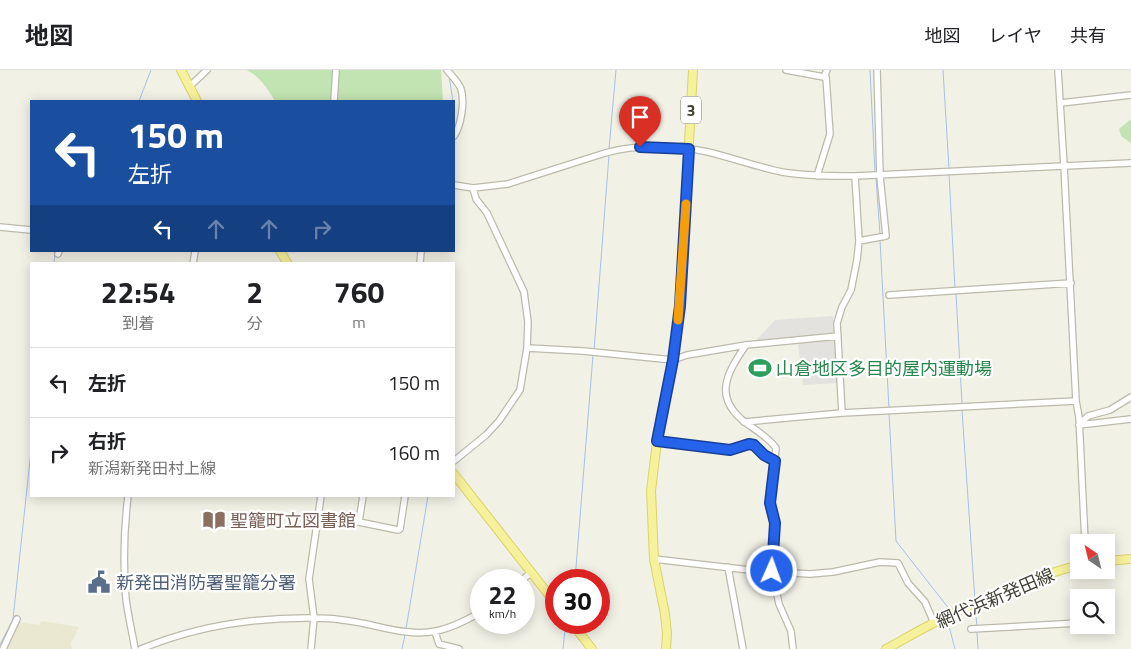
<!DOCTYPE html>
<html lang="ja">
<meta charset="utf-8">
<style>
body{margin:0;font-family:"Titillium Web","Noto Sans JP",sans-serif;background:#f6f6f6;color:#202124;height:100vh;display:flex;flex-direction:column;font-size:19px;white-space:nowrap}
*{box-sizing:border-box;margin:0}
p{font-size:16px;color:#757577}
.icon{flex:none;width:28px;height:28px;fill:none;stroke:currentColor;stroke-width:2;stroke-linecap:round;stroke-linejoin:round}
.map{position:relative;flex:1;overflow:hidden}
.sheet{position:absolute;left:30px;top:192px;width:425px;height:235px;display:flex;flex-direction:column;background:#fff;border-radius:0px;box-shadow:0 2px 12px #0003}
.sheet>*{flex:none}
.banner{position:absolute;left:30px;top:30px;width:425px;height:152px;border-radius:0px;box-shadow:0 2px 12px #0003;background:#1a4fa0;color:#fff;overflow:hidden}
.needle{width:32px;rotate:325deg}
.tools{position:absolute;left:1070px;top:464px;display:grid;gap:10px}
.tools a{display:grid;place-items:center;width:45px;height:45px;border-radius:0px;background:#fff;box-shadow:0 2px 12px #0003;font-size:25px}
.speed{position:absolute;left:470px;top:499px;display:flex;gap:10px;font-size:25px;font-weight:700;text-align:center}
.speed>*{display:grid;place-content:center;width:65px;height:65px;border-radius:50%;background:#fff;box-shadow:0 2px 12px #0003;line-height:1}
.speed small{font-size:12px;font-weight:400}
.speed .limit{border:8px solid #d22;background:#fff;color:#111}
.pin{position:absolute;display:grid;place-items:center;width:42px;height:42px;color:#fff;margin:-51px -21px;border-radius:50% 50% 50% 0;rotate:-45deg;box-shadow:0 0 5px #0007}
.pin .icon{rotate:45deg}
.me{position:absolute;width:55px;margin:-28px;rotate:2deg;stroke-linejoin:round;filter:drop-shadow(0 0 4px #0008)}
.turn{display:flex;align-items:center;gap:18px;height:105px;padding:0 15px;font-size:22px}
.turn .icon{width:65px;height:65px;stroke-width:2.5}
.turn b{display:block;font-size:35px;line-height:42px}
.lanes{display:flex;align-items:center;height:48px;padding:0 15px;background:#0003;justify-content:center;gap:25px;direction:ltr}
.lanes .off{opacity:.35}
.eta{display:flex;justify-content:space-evenly;align-items:center;height:85px;text-align:center}
.eta b{font-size:30px;font-weight:700;line-height:35px}
ul{padding:0;list-style:none}
li{display:flex;align-items:center;gap:15px;height:70px;padding:0 15px;border-top:1px solid #e0e0e0}
li div{flex:1}
li b{display:block;font-size:19px}
li em{font-style:normal}
header{display:flex;align-items:center;gap:30px;box-sizing:border-box;height:70px;padding:0 25px;background:#fff;border-bottom:1px solid #e0e0e0}
header strong{font-size:24px}
nav{display:flex;gap:28px;margin-inline-start:auto;font-size:18px}
.map>svg:first-child{display:block}
.education{fill:#eae8d1}
.green{fill:#c2e3b2}
.parking{fill:#e3e2de}
.lines{fill:none;stroke-linecap:round;stroke-linejoin:round}
.stream{stroke:#a7c0ea;stroke-width:1}
.minor-casing{stroke:#bcbaaa;stroke-width:8}
.major-casing{stroke:#dad26c;stroke-width:10}
.minor{stroke:#fff;stroke-width:5.5}
.major{stroke:#f6f19b;stroke-width:8}
.route-casing{stroke:#184099;stroke-width:12}
.route{stroke:#2563eb;stroke-width:9}
.slow{stroke:#f59e0b;stroke-width:9}
.labels{text-anchor:middle;dominant-baseline:central;stroke-width:4.5;stroke-linejoin:round;paint-order:stroke}
.shield{fill:#fff;stroke:#7c7b72;stroke-width:1}
.shield-label{font-size:16px;font-weight:bold;fill:#444236}
.leisure-label{font-size:18px;fill:#27864d;stroke:#fff;text-anchor:start}
.education-label{font-size:18px;fill:#785e54;stroke:#fff;text-anchor:start}
.service-label{font-size:18px;fill:#4e5e75;stroke:#fff;text-anchor:start}
.street-label{font-size:18px;fill:#444236;stroke:#fff}
</style>
<header>
<strong>地図</strong>
<nav><a>地図</a><a>レイヤ</a><a>共有</a></nav>
</header>
<div class="map">
<svg width="1131" height="579" viewBox="0 0 1131 579">
<rect width="100%" height="100%" fill="#f2f1e6"/>
<path class="education" d="M42,551L79,557L71,573L72,579H7L18,552L39,555Z"/>
<path class="green" d="M246,0H441L443,31H275C268,20 259,5 246,0Z
M1131,49V73L1121,66L1119,59Z"/>
<path class="parking" d="M833,246L837,313L803,315L798,273L748,279L775,250Z"/>
<g class="lines">
<path class="stream" d="M870,0L875,102
M943,0L949,99
M449,6L453,31
M139,31L151,0
M454,38V41
M609,79L616,0
M949,103L955,219
M876,108L880,164
M880,170L889,339
M54,194L55,181
M956,223L962,334
M594,281L609,85
M962,340L975,531
M889,343L896,471L950,540
M575,510L593,285
M975,537L977,556
M954,548L949,556L955,579
M406,559L428,426
M977,562L978,579
M0,575L13,549L31,381
M402,579L405,565
M563,579L565,559L568,555"/>
<defs>
<path id="minor" d="M447,0C451,5 459,13 461,19C465,32 461,56 454,66
M786,0L824,7
M1058,0L1064,96L1131,93
M190,16L207,0
M334,31L336,0
M1061,33L1131,25
M817,106L830,64L826,7H824L827,0
M855,106L1064,96L1076,331L1079,347L1085,472
M454,115L473,118L508,114L605,83C636,74 677,75 708,82C733,88 757,97 782,102C806,106 830,106 855,106L859,171L857,190L851,220L842,237L837,253L842,343
M0,157L31,160
M859,171L886,166L880,106L877,0
M58,184L59,181
M193,194L195,181
M420,194L421,181
M889,225L1071,213
M746,275C727,303 712,327 746,353C757,361 768,367 776,378L770,433L775,453L772,501L779,534L791,561L793,579
M527,278L583,281L673,290L687,285L746,275L838,266
M744,352L842,343L1076,331
M1079,355L1088,346L1110,340L1131,327
M1079,355L1131,349
M657,371L730,380L749,374L754,375L764,385L775,391
M454,391L486,365L499,351L520,320L527,278L528,252L524,222L487,143L476,129L473,118
M128,426C124,459 123,495 126,529C128,545 132,562 135,579
M319,445L359,452L363,426
M359,452L398,460L400,459L405,426
M654,489L758,501L810,504L833,502L880,492L898,493L908,513L925,532L934,553
M728,497L743,579
M522,510L532,502
M971,559L1079,553
M435,562L439,574L459,579
M3,579L17,549
M141,579C196,556 256,547 316,548C327,548 339,549 350,551C378,555 407,567 436,561C452,558 467,550 481,542
M311,579L314,548L309,509L321,426"/>
<path id="major" d="M181,0L197,31
M280,181L288,194
M454,404L556,534
M1106,491L1131,489
M571,552L592,579
M666,579L667,564L665,544L654,489L651,421L657,371L673,290L680,236L693,0
M886,579C903,570 919,560 936,552C982,529 1029,508 1079,495"/>
</defs>
<use href="#minor" class="minor-casing"/>
<use href="#major" class="major-casing"/>
<use href="#minor" class="minor"/>
<use href="#major" class="major"/>
</g>
<g class="lines">
<defs>
<path id="route" d="M640,77L689,79L680,236L673,290L657,371L730,380L749,374L754,375L764,385L775,391L770,433L775,453L772,501"/>
</defs>
<use href="#route" class="route-casing"/>
<use href="#route" class="route"/>
<path class="slow" d="M678,250L686,134"/>
</g>
<defs>
<symbol id="stadium-bare" viewBox="-9 -9 18 18"><path d="M0-5a6.5 5 0 1 0 0 10a6.5 5 0 1 0 0-10ZM-3.5-1.8h7v3.6h-7Z" fill="#2e9e5b" stroke="#fff" stroke-width="2.5" paint-order="stroke"/></symbol>
<symbol id="library-bare" viewBox="-9 -9 18 18"><path d="M-6-4Q-3-5.5-.7-3.5V5Q-3 3-6 4ZM6-4Q3-5.5 .7-3.5V5Q3 3 6 4Z" fill="#8d6e63" stroke="#fff" stroke-width="2.5" paint-order="stroke"/></symbol>
<symbol id="civic-bare" viewBox="-9 -9 18 18"><path d="M-.6-6.5H3V-4.5H.6V-3L4-1V1h2V6H-6V1h2V-1L-.6-3ZM-1.2 2.5V6h2.4V2.5Z" fill="#5c6f8a" stroke="#fff" stroke-width="2.5" paint-order="stroke"/></symbol>
</defs>
<g fill-rule="evenodd">
<use href="#stadium-bare" x="744" y="282" width="32" height="32"/>
<use href="#library-bare" x="198" y="434" width="32" height="32"/>
<use href="#civic-bare" x="83" y="496" width="32" height="32"/>
</g>
<g class="labels">
<rect class="shield" x="681" y="26.5" width="20" height="27" rx="4"/>
<g class="shield-label">
<text x="691" y="40">3</text>
</g>
<g class="leisure-label">
<text x="776" y="298">山倉地区多目的屋内運動場</text>
</g>
<g class="education-label">
<text x="230" y="450">聖籠町立図書館</text>
</g>
<g class="service-label">
<text x="116" y="512">新発田消防署聖籠分署</text>
</g>
<g class="street-label">
<text transform="translate(995 528) rotate(-23)">網代浜新発田線</text>
</g>
</g>
</svg>
<div class="tools">
<a><svg class="needle" viewBox="-14 -14 28 28"><path d="M0-13l5 13h-10z" fill="#e53935"/><path d="M0 13l5-13h-10z" fill="#757577"/></svg></a>
<a><svg class="icon" aria-label="search" viewBox="0 0 24 24"><circle cx="10" cy="10" r="6"/><path d="M15 15l6 6"/></svg></a>
</div>
<div class="speed"><div>22<small>km/h</small></div><div class="limit">30</div></div>
<div class="pin" style="left:640px;top:77px;background:#d93025"><svg class="icon" aria-label="arrive" viewBox="0 0 24 24"><path d="M6 21V4h12l-3 4 3 4H6"/></svg></div>
<svg class="me" style="left:772px;top:501px" viewBox="-20 -20 40 40"><circle r="17" fill="#2563eb" stroke="#fff" stroke-width="3"/><path d="M0-11L8 9 0 5-8 9z" fill="#fff"/></svg>
<div class="banner">
<div class="turn"><svg class="icon" aria-label="left" viewBox="0 0 24 24"><path d="M17 20v-9H6M10 6l-5 5 5 5"/></svg><div><b>150 m</b>左折</div></div>
<div class="lanes"><svg class="icon" aria-label="left" viewBox="0 0 24 24"><path d="M17 20v-9H6M10 6l-5 5 5 5"/></svg><svg class="icon off" aria-label="ahead" viewBox="0 0 24 24"><path d="M12 20V5M6 11l6-6 6 6"/></svg><svg class="icon off" aria-label="ahead" viewBox="0 0 24 24"><path d="M12 20V5M6 11l6-6 6 6"/></svg><svg class="icon off" aria-label="right" viewBox="0 0 24 24"><path d="M7 20v-9h11M14 6l5 5-5 5"/></svg></div>
</div>
<section class="sheet">
<div class="eta">
<div><b>22:54</b><p>到着</p></div>
<div><b>2</b><p>分</p></div>
<div><b>760</b><p>m</p></div>
</div>
<ul>
<li><svg class="icon" aria-label="left" viewBox="0 0 24 24"><path d="M17 20v-9H6M10 6l-5 5 5 5"/></svg><div><b>左折</b></div><em>150 m</em></li>
<li><svg class="icon" aria-label="right" viewBox="0 0 24 24"><path d="M7 20v-9h11M14 6l5 5-5 5"/></svg><div><b>右折</b><p>新潟新発田村上線</p></div><em>160 m</em></li>
</ul>
</section>
</div>
